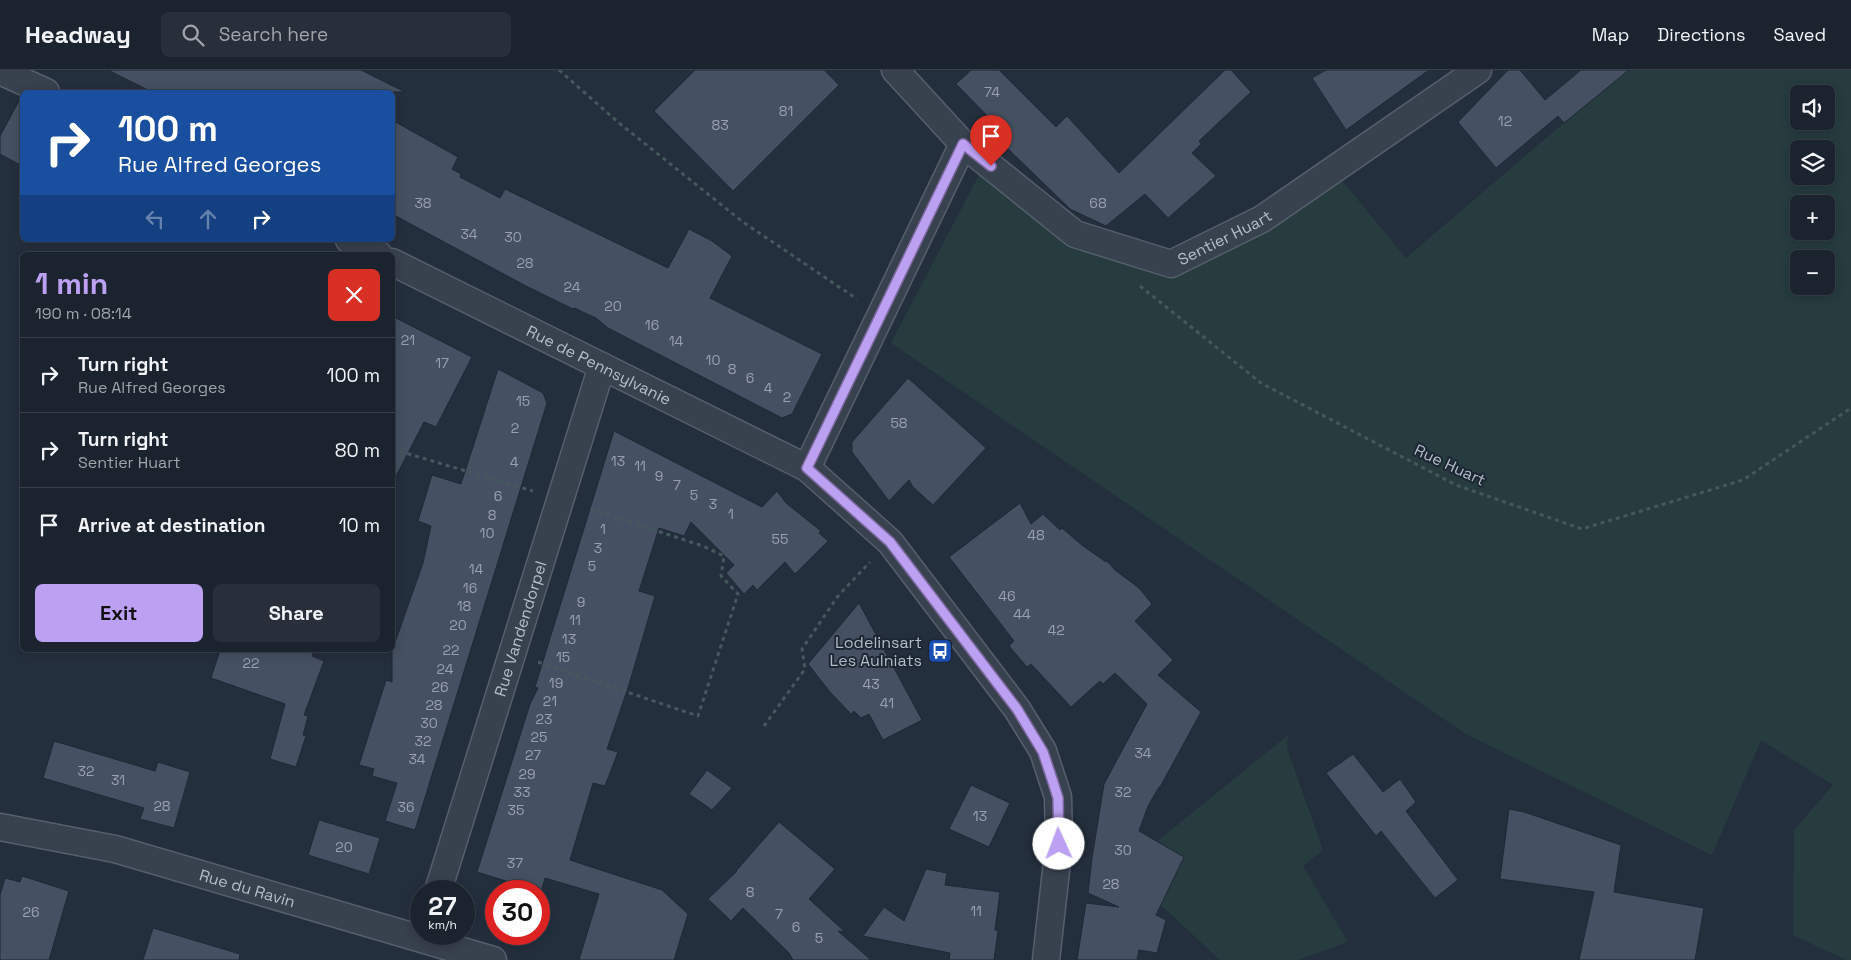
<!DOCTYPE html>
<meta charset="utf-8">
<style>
body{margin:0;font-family:"Space Grotesk",sans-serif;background:#282f3a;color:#f1f3f6;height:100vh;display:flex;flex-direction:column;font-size:19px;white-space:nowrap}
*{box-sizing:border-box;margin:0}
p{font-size:16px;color:#a0a4aa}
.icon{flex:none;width:28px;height:28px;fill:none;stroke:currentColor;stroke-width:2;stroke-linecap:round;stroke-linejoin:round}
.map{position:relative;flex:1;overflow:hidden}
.drawer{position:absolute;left:20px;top:182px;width:375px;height:400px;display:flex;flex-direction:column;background:#1b232e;border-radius:8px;box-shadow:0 2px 12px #0003,0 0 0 1px #39404a}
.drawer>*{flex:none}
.banner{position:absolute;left:20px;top:20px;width:375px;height:152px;border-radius:8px;box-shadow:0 2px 12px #0003,0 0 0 1px #39404a;background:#1a4fa0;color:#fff;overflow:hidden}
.fabs{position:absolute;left:1790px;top:15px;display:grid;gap:10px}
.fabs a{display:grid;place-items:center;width:45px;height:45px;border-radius:8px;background:#1b232e;box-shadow:0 2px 12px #0003,0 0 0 1px #39404a;font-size:25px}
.speed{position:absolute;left:410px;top:810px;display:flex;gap:10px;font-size:25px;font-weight:700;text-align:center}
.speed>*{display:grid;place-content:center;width:65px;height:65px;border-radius:50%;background:#1b232e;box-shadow:0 2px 12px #0003,0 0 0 1px #39404a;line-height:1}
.speed small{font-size:12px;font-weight:400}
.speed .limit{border:8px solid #d22;background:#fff;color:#111}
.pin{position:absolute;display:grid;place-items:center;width:42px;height:42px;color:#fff;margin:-51px -21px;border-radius:50% 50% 50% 0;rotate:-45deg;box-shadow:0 0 5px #0007}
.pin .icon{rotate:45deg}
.me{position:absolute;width:55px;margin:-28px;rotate:358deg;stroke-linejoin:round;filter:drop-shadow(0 0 4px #0008)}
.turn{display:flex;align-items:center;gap:18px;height:105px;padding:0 15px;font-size:22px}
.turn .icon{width:65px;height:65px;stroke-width:2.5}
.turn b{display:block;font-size:35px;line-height:42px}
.lanes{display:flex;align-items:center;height:48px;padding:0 15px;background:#0003;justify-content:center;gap:25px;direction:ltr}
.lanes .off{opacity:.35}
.round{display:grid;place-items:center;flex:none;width:52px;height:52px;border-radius:8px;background:#282f3a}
.overview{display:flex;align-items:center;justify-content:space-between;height:85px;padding:0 15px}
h1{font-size:30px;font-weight:700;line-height:38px;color:#bca0f2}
.button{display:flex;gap:10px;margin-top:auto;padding:10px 15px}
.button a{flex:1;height:58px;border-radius:8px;background:#bca0f2;color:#111;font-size:20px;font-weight:700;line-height:58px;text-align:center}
.button a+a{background:#282f3a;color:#f1f3f6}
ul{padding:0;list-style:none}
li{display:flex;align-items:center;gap:15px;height:75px;padding:0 15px;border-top:1px solid #39404a}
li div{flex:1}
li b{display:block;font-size:19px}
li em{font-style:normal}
header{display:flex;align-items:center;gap:30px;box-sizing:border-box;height:70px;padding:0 25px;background:#1b232e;border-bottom:1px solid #39404a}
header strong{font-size:24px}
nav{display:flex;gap:28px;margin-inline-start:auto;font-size:18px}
.search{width:350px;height:45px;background:#282f3a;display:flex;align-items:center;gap:12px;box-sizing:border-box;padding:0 18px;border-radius:8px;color:#a0a4aa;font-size:19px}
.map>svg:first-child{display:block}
.green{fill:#263c3f;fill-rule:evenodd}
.building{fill:#455162;stroke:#1f2835}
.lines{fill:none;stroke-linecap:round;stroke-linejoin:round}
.minor-casing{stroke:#565f6c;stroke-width:29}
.path{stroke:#44595c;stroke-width:3;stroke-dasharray:4 4;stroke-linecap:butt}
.minor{stroke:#38414e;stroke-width:26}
.route-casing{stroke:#7a689d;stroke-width:12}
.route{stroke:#bca0f2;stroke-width:9}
.labels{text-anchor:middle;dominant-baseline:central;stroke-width:4;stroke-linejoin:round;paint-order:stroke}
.number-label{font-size:14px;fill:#98a1af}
.street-label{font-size:16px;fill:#b4bcc9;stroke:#1d2633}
.poi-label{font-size:16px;fill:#b4bcc9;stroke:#1d2633;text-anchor:end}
</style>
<header>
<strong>Headway</strong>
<div class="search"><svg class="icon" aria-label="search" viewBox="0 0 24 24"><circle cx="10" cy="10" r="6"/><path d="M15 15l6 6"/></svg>Search here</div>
<nav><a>Map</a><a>Directions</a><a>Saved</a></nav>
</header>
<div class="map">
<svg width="1851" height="890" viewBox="0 0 1851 890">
<rect width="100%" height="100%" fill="#242f3e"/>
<path class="green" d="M1595,0H1851V890H1846L1793,865L1794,760L1833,715L1761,670L1712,785L1466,664L891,273L981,101L1104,187L1171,193L1339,107L1406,188L1607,16ZM1799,24H1826V51H1799ZM1799,79H1826V106H1799ZM1799,134H1826V161H1799ZM1799,189H1826V216H1799Z
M1288,665L1287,678L1323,780L1303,796L1348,872L1298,890H1220L1148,823L1154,774Z"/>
<path class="building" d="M108,0H361L405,22H152Z
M695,0H824L839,15L733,121L654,41Z
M971,0H999L1056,57L1067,46L1119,103L1225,0H1231L1251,22L1199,71L1201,74L1192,83L1216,106L1168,148L1145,124L1106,156L1070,139L1004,75L1010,69L956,14Z
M1326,0H1429L1346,60L1312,8Z
M1508,0H1520L1545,30L1581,0H1629L1564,53L1558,46L1496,98L1458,52Z
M21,27L22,28V96L0,84V66Z
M392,50L458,87L452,99L461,104L460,107L500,128L505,119L668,198L689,159L712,171L732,186L710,228L822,284L792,344L782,348L608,258L596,248L574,238L573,239L526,216L392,144Z
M392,246L472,287L436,357L424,352L392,414Z
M498,299L543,323L547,333L415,760L385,751L397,713L372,706L374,699L359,695L386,610L392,612V581L423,493L431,456L418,451L432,405L461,414Z
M908,308L986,378L933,435L913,417L909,410L889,431L852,382V372Z
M614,361L762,437L777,421L786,433L821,461L819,463L828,471L795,504L785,492L757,520L753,515L744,524L726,503L734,495L691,452L684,466L659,458L639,521L655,526L628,618L607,679L618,682L605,716L593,713L570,790L662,820L688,844L674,890H579L599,824L545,808L541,822L477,802L530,634L538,618L535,617Z
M1020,433L1031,454L1043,444L1060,460L1062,458L1083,476L1106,492L1107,491L1115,500L1139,518L1152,534L1135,551L1173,590L1158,605L1201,642L1160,717H1159L1148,736L1139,761L1184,787L1156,845L1166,850L1157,883L1139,880L1137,890H1077L1086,833L1119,837L1088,823L1092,788L1104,714L1147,634L1115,603L1103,614L1100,611L1071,637L1031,594L1027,597L1009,576L1014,571L949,487Z
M859,533L922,650L883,670L869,644L861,648L854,641L851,644L830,622L808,594Z
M220,580H314L312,586L324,591L304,645L308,646L303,665L306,666L296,697L270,689L285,634L211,608Z
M54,671L155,701L158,692L190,702L174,758L140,749L144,738L43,708Z
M1353,684L1383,722L1400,709L1416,732L1406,741L1458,810L1435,828L1381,761L1376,766L1326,703Z
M707,700L732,718L712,740L689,724Z
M971,715L1010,733L989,777L949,759Z
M1509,739L1524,742L1621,775L1614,822L1704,838L1695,890H1579L1594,822L1500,809Z
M319,750L380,768L369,804L308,785Z
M779,752L835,799L809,829L845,862L838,861L871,890H793L789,883L743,838L731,851L708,829L737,801H736Z
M926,799L947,803L945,815L1000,822L995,860L998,861L994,890H949L950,883L863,866L884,837L904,851Z
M22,806L69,821L49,890H0V825L5,808L20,812Z
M153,858L240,884L239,890H143Z"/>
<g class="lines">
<defs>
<g id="minor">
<path d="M0,1L46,22"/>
<path id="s1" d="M963,74L1075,164L1171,194L1262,149L1478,0"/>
<path d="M349,170L379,185"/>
<path id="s2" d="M392,192L807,398L890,472L1017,639L1043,681L1058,727L1059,774L1046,890"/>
<path d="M807,398L963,74L895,0"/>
<path id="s3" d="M0,757L115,779L493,890"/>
<path id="s4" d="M438,821L602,296"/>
</g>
</defs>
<use href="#minor" class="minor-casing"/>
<path class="path" d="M559,0L619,53L743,152L857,229
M1140,216L1261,313L1456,415L1582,459L1743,410L1851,338
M392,379L533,421
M538,592L698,646L738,524L721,506L724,486L703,476L587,438
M764,656L805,599L802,579L838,526L870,492"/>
<use href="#minor" class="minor"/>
</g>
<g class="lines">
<defs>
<path id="route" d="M991,96L963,74L807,398L890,472L1017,639L1043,682L1053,712L1058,728L1059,774"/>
</defs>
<use href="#route" class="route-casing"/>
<use href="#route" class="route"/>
</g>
<defs>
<symbol id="bus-square" viewBox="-11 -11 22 22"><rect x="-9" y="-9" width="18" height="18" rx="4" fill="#1a4fb4" stroke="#1d2633"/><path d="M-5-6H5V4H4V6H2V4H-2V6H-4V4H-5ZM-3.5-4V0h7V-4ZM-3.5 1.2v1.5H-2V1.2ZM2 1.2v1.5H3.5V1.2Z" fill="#fff"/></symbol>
</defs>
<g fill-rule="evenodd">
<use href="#bus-square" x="926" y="567" width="28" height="28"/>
</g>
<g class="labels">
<g class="number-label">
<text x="992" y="22">74</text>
<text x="786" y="41">81</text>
<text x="1505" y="51">12</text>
<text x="720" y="55">83</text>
<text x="423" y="133">38</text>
<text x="1098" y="133">68</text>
<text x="469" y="164">34</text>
<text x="513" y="167">30</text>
<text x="525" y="193">28</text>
<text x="572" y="217">24</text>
<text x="613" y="236">20</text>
<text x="652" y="255">16</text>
<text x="408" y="270">21</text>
<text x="676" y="271">14</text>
<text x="713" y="290">10</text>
<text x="442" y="293">17</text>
<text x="732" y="299">8</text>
<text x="750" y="308">6</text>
<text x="768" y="318">4</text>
<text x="787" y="327">2</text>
<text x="523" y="331">15</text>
<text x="899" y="353">58</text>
<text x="515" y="358">2</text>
<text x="618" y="391">13</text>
<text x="514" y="392">4</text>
<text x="640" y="396">11</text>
<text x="659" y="406">9</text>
<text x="677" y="415">7</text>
<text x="694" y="425">5</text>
<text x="498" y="426">6</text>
<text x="713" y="434">3</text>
<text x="731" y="444">1</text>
<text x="492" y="445">8</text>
<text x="603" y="459">1</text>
<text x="487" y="463">10</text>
<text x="1036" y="465">48</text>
<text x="780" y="469">55</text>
<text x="598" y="478">3</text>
<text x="592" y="496">5</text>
<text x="476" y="499">14</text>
<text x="470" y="518">16</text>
<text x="1007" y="526">46</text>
<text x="581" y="532">9</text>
<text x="464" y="536">18</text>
<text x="1022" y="544">44</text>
<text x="575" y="550">11</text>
<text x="458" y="555">20</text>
<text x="1056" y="560">42</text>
<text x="569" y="569">13</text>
<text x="451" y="580">22</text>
<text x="563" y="587">15</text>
<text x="251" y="593">22</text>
<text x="445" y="599">24</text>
<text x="556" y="613">19</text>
<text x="871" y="614">43</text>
<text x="440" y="617">26</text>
<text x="550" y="631">21</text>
<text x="887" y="633">41</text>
<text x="434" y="635">28</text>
<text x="544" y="649">23</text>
<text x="429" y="653">30</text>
<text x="539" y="667">25</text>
<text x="423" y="671">32</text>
<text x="1143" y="683">34</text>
<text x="533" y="685">27</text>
<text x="417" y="689">34</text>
<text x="86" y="701">32</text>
<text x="527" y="704">29</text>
<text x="118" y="710">31</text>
<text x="522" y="722">33</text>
<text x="1123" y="722">32</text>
<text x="162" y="736">28</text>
<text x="406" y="737">36</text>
<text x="516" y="740">35</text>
<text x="980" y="746">13</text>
<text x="344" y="777">20</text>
<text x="1123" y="780">30</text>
<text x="515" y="793">37</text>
<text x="1111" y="814">28</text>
<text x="750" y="822">8</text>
<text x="976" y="841">11</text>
<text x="31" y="842">26</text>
<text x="779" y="844">7</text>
<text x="796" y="857">6</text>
<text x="819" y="868">5</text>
</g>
<g class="street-label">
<text stroke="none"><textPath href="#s1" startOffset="304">Sentier Huart</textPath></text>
<text stroke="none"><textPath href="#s2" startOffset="231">Rue de Pennsylvanie</textPath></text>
<text transform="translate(1450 395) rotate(25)">Rue Huart</text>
<text stroke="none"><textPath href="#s4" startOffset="275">Rue Vandendorpel</textPath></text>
<text stroke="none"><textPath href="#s3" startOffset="255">Rue du Ravin</textPath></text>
</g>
<g class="poi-label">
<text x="922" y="572">Lodelinsart<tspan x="922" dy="18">Les Aulniats</tspan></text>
</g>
</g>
</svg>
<div class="fabs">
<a><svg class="icon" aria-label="sound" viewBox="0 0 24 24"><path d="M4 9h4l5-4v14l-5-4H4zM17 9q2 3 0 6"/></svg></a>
<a><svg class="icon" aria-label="layers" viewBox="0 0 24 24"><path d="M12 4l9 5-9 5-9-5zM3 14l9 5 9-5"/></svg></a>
<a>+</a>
<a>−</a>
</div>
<div class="speed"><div>27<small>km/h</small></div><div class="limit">30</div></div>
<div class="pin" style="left:991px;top:96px;background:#d93025"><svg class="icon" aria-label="arrive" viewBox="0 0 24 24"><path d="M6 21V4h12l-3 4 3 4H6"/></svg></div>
<svg class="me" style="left:1059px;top:774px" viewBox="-20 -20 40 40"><circle r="19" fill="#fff"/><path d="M0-13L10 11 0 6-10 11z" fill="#bca0f2"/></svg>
<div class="banner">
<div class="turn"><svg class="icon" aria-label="right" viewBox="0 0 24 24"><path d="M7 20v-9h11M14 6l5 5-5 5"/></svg><div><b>100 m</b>Rue Alfred Georges</div></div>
<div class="lanes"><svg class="icon off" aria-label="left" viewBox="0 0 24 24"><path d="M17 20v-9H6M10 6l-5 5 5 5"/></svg><svg class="icon off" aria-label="ahead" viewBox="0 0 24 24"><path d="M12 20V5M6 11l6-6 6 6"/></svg><svg class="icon" aria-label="right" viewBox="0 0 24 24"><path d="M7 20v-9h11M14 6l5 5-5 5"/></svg></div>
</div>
<section class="drawer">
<div class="overview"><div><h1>1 min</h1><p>190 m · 08:14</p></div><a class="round" style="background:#d93025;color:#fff"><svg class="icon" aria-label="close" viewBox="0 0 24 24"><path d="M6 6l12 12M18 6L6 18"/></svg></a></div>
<ul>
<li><svg class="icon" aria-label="right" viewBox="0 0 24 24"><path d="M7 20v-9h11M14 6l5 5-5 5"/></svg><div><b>Turn right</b><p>Rue Alfred Georges</p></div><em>100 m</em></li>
<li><svg class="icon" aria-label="right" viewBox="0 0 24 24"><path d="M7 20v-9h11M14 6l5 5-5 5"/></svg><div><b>Turn right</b><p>Sentier Huart</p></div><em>80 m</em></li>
<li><svg class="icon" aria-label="arrive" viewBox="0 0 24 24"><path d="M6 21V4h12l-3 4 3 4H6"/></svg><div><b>Arrive at destination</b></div><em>10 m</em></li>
</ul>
<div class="button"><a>Exit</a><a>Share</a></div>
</section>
</div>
